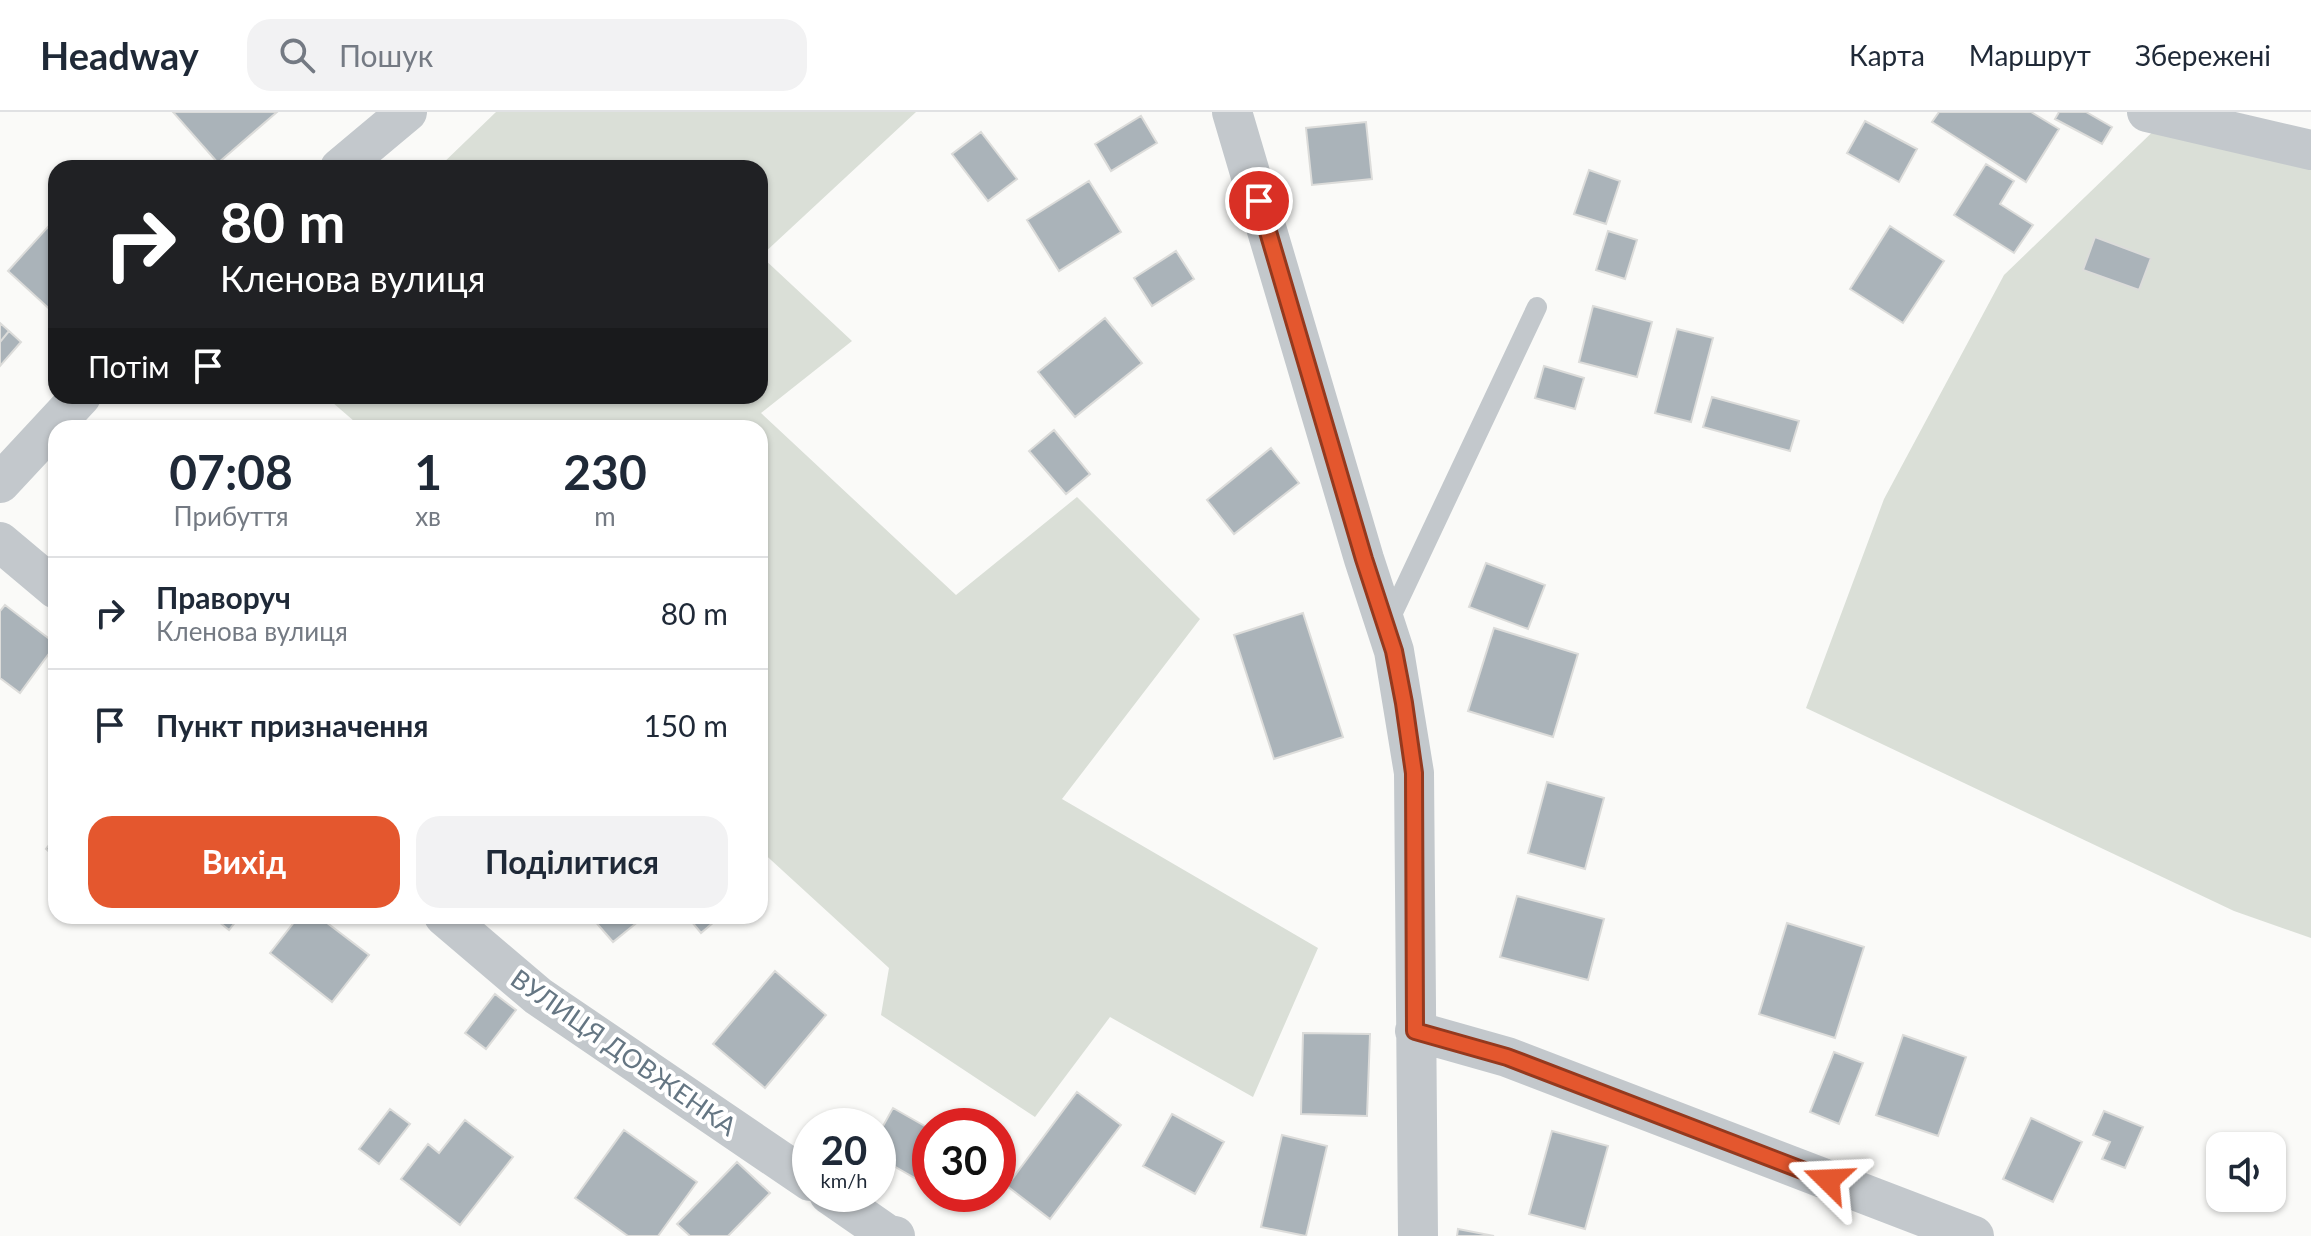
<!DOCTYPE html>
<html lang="uk">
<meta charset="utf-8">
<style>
body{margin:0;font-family:Lato,sans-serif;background:#f2f2f3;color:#1f2937;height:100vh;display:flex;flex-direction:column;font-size:30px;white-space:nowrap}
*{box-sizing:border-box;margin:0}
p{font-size:26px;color:#747a83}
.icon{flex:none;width:44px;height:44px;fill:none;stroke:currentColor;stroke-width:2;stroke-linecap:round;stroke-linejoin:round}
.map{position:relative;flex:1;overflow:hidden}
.panel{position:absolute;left:48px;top:308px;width:720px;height:504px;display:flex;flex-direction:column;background:#fff;border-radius:24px;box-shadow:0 2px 6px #0004}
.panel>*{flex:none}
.banner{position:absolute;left:48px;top:48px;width:720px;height:244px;border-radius:24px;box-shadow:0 2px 6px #0004;background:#202124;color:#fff;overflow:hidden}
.fabs{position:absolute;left:2206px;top:1020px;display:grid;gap:16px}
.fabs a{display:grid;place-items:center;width:80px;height:80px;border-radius:16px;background:#fff;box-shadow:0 2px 6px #0004;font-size:40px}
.speed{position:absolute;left:792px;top:996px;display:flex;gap:16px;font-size:40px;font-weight:700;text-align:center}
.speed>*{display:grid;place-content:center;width:104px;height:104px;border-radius:50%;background:#fff;box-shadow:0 2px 6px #0004;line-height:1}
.speed small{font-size:20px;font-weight:400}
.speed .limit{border:12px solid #d22;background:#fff;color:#111}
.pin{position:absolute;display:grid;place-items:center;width:68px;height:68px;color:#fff;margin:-34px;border:4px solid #fff;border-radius:50%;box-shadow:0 2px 8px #0007}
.me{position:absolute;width:88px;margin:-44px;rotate:291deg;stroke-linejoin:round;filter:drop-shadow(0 0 6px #0008)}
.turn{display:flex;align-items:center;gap:28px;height:168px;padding:0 40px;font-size:36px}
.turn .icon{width:104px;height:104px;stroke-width:2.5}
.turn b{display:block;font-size:56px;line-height:68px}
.then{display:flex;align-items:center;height:76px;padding:0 40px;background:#0003;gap:16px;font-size:30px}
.eta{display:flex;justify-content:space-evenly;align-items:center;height:136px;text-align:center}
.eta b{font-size:48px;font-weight:700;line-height:56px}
.action{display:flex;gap:16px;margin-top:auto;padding:16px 40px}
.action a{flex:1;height:92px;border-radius:24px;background:#e4572e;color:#fff;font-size:32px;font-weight:700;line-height:92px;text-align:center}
.action a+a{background:#f2f2f3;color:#1f2937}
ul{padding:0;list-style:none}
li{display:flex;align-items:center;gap:24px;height:112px;padding:0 40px;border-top:2px solid #e0e1e3}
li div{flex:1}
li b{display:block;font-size:30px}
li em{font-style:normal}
header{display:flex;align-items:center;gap:48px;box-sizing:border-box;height:112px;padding:0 40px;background:#fff;border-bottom:2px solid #e0e1e3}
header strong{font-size:38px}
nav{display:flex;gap:44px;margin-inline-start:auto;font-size:28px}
.search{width:560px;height:72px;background:#f2f2f3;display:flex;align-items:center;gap:20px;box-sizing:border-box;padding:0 28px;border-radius:24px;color:#747a83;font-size:30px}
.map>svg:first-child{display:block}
.green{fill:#dadfd7}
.building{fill:#aab3b9;stroke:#dcdcda;stroke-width:2}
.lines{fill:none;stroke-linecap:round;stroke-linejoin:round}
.lane{stroke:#c3c8cc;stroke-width:20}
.street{stroke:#c3c8cc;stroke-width:40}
.route-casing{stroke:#94391e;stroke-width:20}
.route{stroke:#e4572e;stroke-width:14}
.labels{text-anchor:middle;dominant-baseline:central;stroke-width:8;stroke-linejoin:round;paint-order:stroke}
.street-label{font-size:26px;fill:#657683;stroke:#fff}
</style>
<header>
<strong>Headway</strong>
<div class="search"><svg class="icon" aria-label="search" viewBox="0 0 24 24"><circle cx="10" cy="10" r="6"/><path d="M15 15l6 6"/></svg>Пошук</div>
<nav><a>Карта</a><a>Маршрут</a><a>Збережені</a></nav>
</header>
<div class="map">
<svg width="2311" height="1124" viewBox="0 0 2311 1124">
<rect width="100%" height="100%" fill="#fafaf8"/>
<path class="green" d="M496,0H916L761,144L852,229L761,301L956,483L1077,385L1200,507L1062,687L1318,836L1253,985L1110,905L1035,1005L881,903L889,856L760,738V316H362L325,284H760V56H438Z
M2167,6L2311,38V826L2234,799L1806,596L1884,387L2004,163Z"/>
<path class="building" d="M173,0H277L218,51Z
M1939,0H2031L2059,17L2026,70L1932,10Z
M2059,0H2086L2112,15L2102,32L2055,7Z
M1141,4L1157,31L1111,59L1095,32Z
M1865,9L1917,37L1899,70L1847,41Z
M1366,10L1372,67L1312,73L1306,16Z
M981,20L1017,67L988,89L952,42Z
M1986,52L2014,69L2000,92L2033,113L2014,141L1954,103Z
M1589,58L1620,69L1606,112L1574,102Z
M1089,69L1121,120L1059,159L1027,108Z
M56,106V203L8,159Z
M1890,114L1944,149L1903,211L1850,177Z
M1608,119L1637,128L1625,167L1596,158Z
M2095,125L2151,146L2139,178L2083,158Z
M1176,139L1194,167L1152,194L1134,166Z
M1593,194L1652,210L1637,265L1579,250Z
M1105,206L1142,251L1075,305L1038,260Z
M0,211L9,219L0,230Z
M1677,217L1713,226L1691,310L1655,301Z
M9,219L21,230L0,254V230Z
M1544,254L1584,266L1575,297L1535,286Z
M1712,285L1799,309L1790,339L1703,315Z
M1054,318L1090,362L1066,382L1029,339Z
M1271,336L1299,371L1234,422L1207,388Z
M1486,451L1545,473L1528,517L1469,495Z
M5,493L56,532L20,581L0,566V499Z
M1303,501L1343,625L1274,647L1234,523Z
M1494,516L1578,542L1553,625L1468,599Z
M1547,670L1604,686L1585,757L1528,741Z
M56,724V746L46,737Z
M1517,784L1604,807L1588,868L1500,845Z
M212,804H240L229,818Z
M299,804H318L369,843L332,890L270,841Z
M597,804H645L613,830L593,807Z
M687,804H721L701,821Z
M1787,811L1864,835L1835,926L1759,902Z
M775,859L826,903L765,976L713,932Z
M495,882L516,898L486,937L465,921Z
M1303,921L1370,922L1367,1004L1301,1002Z
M1903,923L1966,945L1938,1024L1876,1003Z
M1834,940L1863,951L1839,1012L1810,1000Z
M1077,980L1121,1013L1050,1107L1007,1074Z
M893,996L930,1017V1067L927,1073L878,1045V1023Z
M390,997L410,1012L379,1052L359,1037Z
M2104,999L2143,1015L2125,1056L2102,1047L2110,1030L2093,1023Z
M1172,1002L1224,1030L1195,1082L1143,1054Z
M2031,1006L2082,1030L2053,1090L2003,1067Z
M465,1008L513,1045L460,1113L401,1067L428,1032L439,1041Z
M624,1018L697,1070L658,1124H628L575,1086Z
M1552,1019L1608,1034L1585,1117L1529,1102Z
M1282,1023L1327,1034L1306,1124L1261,1115Z
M737,1050L770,1081L728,1124H690L677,1112Z
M1458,1117L1494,1124H1457Z"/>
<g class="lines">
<path class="lane" d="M1388,511L1537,195"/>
<path class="street" d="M1232,0L1364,447L1394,539L1414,661L1418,1124
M2147,0L2311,38
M340,56L407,0
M0,371L81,284
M0,430L56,477
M444,804L538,884L810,1069
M1415,919L1507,945L1974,1124
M829,1082L888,1123L895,1124"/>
</g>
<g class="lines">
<defs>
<path id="route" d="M1259,89L1364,447L1394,539L1404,591L1414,661L1415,919L1507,945L1828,1068"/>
</defs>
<use href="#route" class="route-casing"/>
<use href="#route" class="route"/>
</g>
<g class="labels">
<g class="street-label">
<text transform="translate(624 940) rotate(35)">ВУЛИЦЯ ДОВЖЕНКА</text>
</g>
</g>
</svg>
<div class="fabs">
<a><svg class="icon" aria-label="sound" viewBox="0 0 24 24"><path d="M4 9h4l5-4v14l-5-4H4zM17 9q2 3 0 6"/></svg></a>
</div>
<div class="speed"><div>20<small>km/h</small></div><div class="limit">30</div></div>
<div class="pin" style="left:1259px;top:89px;background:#d93025"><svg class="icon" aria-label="arrive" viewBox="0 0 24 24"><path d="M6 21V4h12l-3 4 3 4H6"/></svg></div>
<svg class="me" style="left:1828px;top:1068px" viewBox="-20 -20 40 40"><path d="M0-17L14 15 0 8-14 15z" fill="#e4572e" stroke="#fff" stroke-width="4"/></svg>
<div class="banner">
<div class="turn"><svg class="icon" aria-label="right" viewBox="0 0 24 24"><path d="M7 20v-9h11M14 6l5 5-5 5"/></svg><div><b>80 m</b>Кленова вулиця</div></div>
<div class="then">Потім<svg class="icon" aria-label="arrive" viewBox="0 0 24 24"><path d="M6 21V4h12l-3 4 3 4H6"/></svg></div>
</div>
<section class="panel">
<div class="eta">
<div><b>07:08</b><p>Прибуття</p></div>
<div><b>1</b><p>хв</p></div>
<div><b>230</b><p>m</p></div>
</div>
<ul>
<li><svg class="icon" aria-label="right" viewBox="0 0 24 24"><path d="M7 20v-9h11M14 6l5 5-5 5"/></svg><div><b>Праворуч</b><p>Кленова вулиця</p></div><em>80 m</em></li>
<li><svg class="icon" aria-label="arrive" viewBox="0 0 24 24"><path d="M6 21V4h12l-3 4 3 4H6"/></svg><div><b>Пункт призначення</b></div><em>150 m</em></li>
</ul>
<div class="action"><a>Вихід</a><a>Поділитися</a></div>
</section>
</div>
